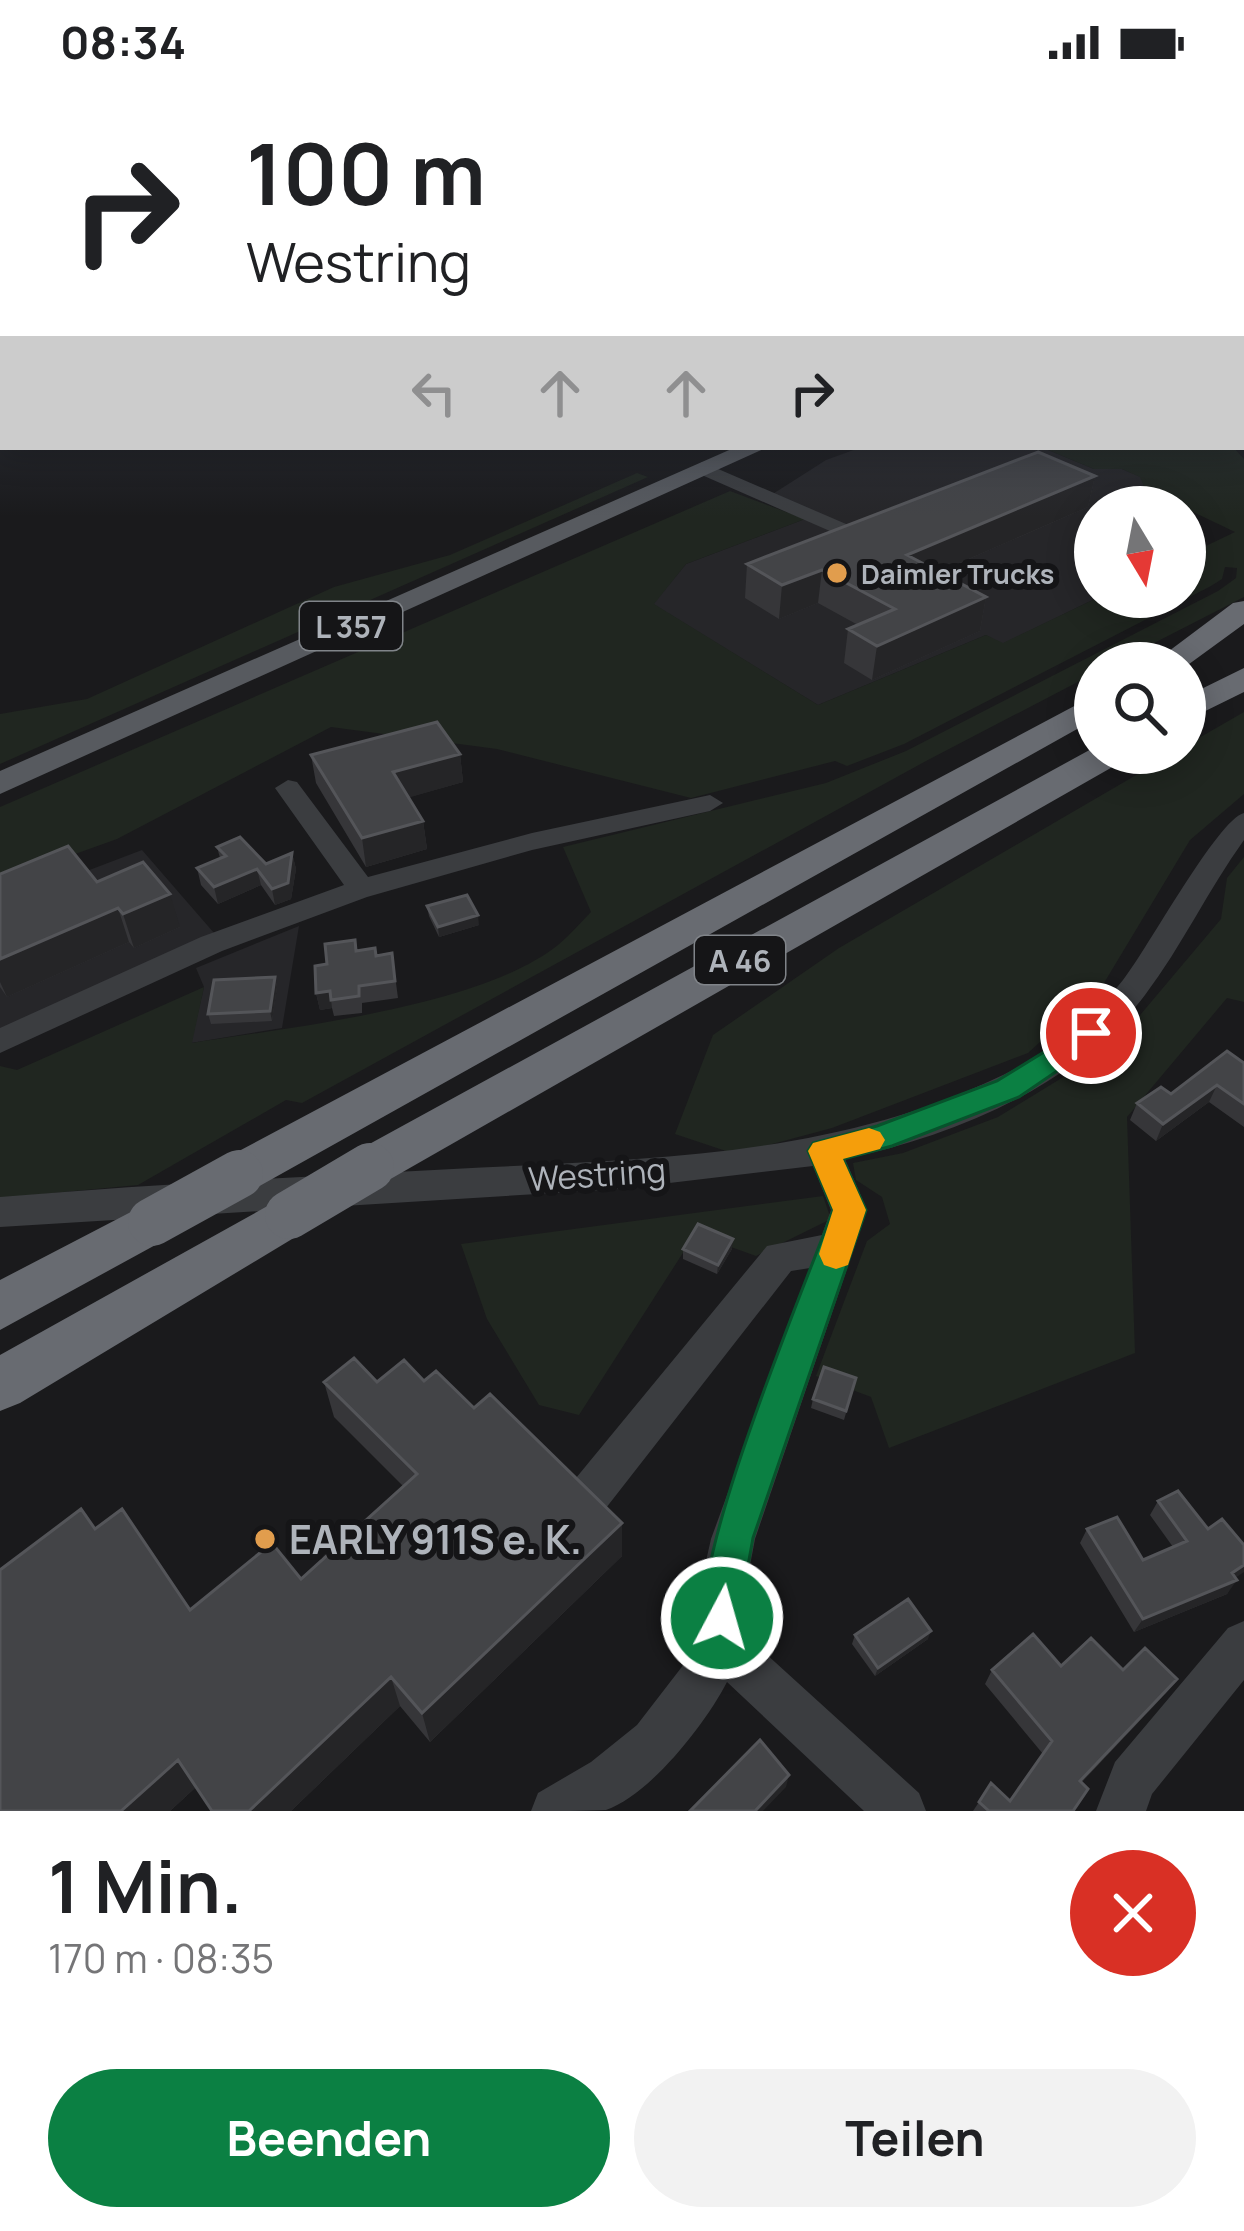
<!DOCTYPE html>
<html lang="de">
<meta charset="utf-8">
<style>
body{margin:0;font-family:Manrope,sans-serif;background:#f2f2f2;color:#202124;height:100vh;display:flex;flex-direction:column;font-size:45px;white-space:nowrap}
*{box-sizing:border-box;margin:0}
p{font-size:39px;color:#757577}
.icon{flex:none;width:66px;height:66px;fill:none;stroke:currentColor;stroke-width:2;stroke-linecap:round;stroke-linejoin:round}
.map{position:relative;height:1727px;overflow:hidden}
.details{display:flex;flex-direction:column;background:#fff;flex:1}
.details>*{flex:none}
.hud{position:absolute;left:0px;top:0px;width:1245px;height:366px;box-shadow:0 6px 30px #0003;background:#fff;color:#202124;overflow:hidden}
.needle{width:78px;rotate:170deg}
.buttons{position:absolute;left:1074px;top:402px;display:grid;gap:24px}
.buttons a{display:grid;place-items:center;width:132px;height:132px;border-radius:50%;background:#fff;box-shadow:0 6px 30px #0003;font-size:60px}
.pin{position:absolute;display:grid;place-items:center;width:102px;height:102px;color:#fff;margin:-51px;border:6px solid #fff;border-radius:50%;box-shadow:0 3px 12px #0007}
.me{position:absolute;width:132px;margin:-66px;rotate:6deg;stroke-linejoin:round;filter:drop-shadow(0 0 9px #0008)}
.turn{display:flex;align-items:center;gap:42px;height:252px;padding:0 48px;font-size:54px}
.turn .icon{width:156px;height:156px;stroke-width:2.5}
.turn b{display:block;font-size:84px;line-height:102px}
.lanes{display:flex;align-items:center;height:114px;padding:0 48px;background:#0003;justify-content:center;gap:60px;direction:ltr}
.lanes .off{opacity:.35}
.round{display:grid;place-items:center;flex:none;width:126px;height:126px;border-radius:63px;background:#f2f2f2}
.headline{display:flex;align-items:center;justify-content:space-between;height:204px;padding:0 48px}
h1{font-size:72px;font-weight:700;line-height:90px}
.primary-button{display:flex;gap:24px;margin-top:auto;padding:24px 48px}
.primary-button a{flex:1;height:138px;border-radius:72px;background:#0b8043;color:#fff;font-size:48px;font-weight:700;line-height:138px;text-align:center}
.primary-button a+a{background:#f2f2f2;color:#202124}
.status{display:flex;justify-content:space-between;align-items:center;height:84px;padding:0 60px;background:#fff;direction:ltr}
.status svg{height:33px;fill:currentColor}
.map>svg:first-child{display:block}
.built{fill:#262629}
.green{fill:#202620}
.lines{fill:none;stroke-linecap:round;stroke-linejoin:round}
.minor{fill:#3b3d40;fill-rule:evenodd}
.major{fill:#575a5f;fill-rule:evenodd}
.highway{fill:#686b71;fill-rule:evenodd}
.highway-bridge{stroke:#686b71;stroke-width:48}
.wall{fill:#363639}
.shaded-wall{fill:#252527}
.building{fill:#434447;stroke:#545559;stroke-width:3}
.route{fill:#0b8043;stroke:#07532c;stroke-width:3}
.slow{fill:#f59e0b}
.poi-dot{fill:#e19d4d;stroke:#151517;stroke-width:4.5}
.labels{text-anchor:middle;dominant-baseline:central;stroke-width:12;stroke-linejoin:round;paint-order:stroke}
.far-poi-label{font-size:27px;font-weight:bold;fill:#aeb3ba;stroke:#151517;text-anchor:start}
.shield{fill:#151517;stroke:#808489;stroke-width:3}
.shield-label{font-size:30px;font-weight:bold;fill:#aeb3ba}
.street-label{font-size:33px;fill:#aeb3ba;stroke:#151517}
.near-poi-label{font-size:39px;font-weight:bold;fill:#aeb3ba;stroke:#151517;text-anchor:start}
</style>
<div class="status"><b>08:34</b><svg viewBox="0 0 49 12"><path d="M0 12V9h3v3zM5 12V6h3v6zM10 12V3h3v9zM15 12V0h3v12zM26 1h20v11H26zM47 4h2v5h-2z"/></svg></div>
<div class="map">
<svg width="1244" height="1727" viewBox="0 0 1244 1727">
<rect width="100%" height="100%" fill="#1a1a1c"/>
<path class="built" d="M862,363H1041L1094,385H1122L1141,393L1145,405L1183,423H1095V513H1099L1002,560L986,551L818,621L653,520L686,480L810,433L768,413L826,376Z
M142,766L214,849L0,947V820Z
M299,842L282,944L191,959L204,903L196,884Z"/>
<path class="green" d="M1041,363H1233L1244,375V513L1115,579H1095V589L926,677L302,1019L286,1016L138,1101L0,1114V982L17,986L204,903L192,959C292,943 480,923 558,861C570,851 580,839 591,828L563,763L826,699L906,667L1218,507L1236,494L1237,484L1225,483L1222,495L1211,502L904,660L847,682L835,677L691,714L497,665L331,643L117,755L0,797V723L730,407L805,435L686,480L654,520L818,621L986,551L1003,559L1099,513H1185V472L1235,448L1145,405L1140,393L1122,385H1094Z
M637,389L648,393L0,680V630L87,615L334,503L450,471Z
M1244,628V710L1190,756L1104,899L1028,969L832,1044L735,1070L675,1050L713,951L839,864L1174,669H1185V662Z
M1244,773V918L1227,914L1127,1033L1135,1269L889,1364L871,1313L816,1292L867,1157L890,1140L882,1113L856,1096L853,1079L903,1069L998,1033L1114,962L1221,835L1227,794Z
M823,1112L831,1135L756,1172L695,1150L579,1331L539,1321L487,1235L461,1160Z"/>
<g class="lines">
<path class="minor" d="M702,378L853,443L856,447L839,451L695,388L693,384Z
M288,696L297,698L368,793L532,749L710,711L723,719L710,727L532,766L367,813L222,867L0,969V944L201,853L344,801L275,704Z
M1244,729V756C1208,806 1182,862 1145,911C1076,1002 954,1052 845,1075L867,1126L755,1455L745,1508L744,1550L919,1709L926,1727H864L727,1598C706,1639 651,1710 606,1726C586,1727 552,1727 531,1727L538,1709L591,1678L637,1641L691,1571L698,1557L699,1508L711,1455L810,1184L791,1187L606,1424L591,1430L576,1424L570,1409L576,1394L767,1162L822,1151L831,1126L813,1082L619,1105L0,1143V1113C151,1100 302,1093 453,1085C641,1075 830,1075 1003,991C1048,969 1092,935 1123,896C1147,866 1218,735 1244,729Z
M1244,1537V1596L1152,1710L1146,1727H1096L1115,1678L1228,1544Z"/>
<path class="major" d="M1242,267H1244V279H1242Z
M736,363H768L0,710V687Z"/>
<path class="highway" d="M1242,316H1244V332H1242Z
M1242,348L1244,349V366L1235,363H1242Z
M1244,517V540L1185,583V579H1153L1233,519Z
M1244,584V608L1185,637V613Z
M1095,611V635L256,1104L239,1110L222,1104L214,1090L222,1076Z
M1095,663V669H1128L1123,677L387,1097L370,1103L353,1097L345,1083L353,1069Z
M289,1110L307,1116L314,1131L307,1146L20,1319L0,1327V1271Z
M152,1117L170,1123L177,1138L170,1153L0,1246V1196Z"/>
<path class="highway-bridge" d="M289,1131L370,1083
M152,1138L239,1090"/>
</g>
<path class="wall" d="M1095,392L1088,423L939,488L986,513L980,547L872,596L844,579L848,545L858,541L818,519L779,535L745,514L747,480Z
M460,670L463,698L409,713L423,737L427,765L366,783L316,699L311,671Z
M217,763L266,780L292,769L296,785L291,815L275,821L261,801L218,820L201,801L197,784L220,774Z
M0,790L97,798L180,843L134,864L129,858L7,913L0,903Z
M427,822L479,841L439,853L429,832Z
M357,867L376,872L392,869L398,914L362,919V929L334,932L332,924L320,926L316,909L327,880Z
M275,893L277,903L272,937L211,940L208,930Z
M1244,979V1043L1209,1018L1156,1057L1130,1036L1137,1019L1171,1010Z
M683,1165H732L717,1190L683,1175Z
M856,1294L844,1336L811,1324L813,1315Z
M424,1297L622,1472L430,1658L400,1622L291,1727H212L196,1703L170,1727H0L95,1445L190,1526L301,1495L404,1403L334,1333L324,1298Z
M1158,1417L1235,1494L1227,1510L1134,1548L1080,1459L1087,1445L1143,1476L1173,1463L1150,1431Z
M855,1551L928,1555L875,1592L852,1560Z
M1061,1582L1123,1586L1177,1595L1166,1609L1081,1699L1073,1727H973L979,1718L1010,1717L1043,1670L985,1600L992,1586Z"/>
<path class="shaded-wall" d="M1095,392L1088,423L902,504L907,471Z
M822,486L818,519L779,535L782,501Z
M986,513L980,547L872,596L877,562Z
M460,670L463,698L397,717L393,688Z
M423,737L427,765L366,783L362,754Z
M292,769L296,785L291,815L275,821L272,805Z
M257,785L261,801L218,820L214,803Z
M170,810L180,843L134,864L123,830Z
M118,824L129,858L7,913L0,898V875Z
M478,831L479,841L439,853L438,843Z
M275,893L277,903L272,937L270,927Z
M330,907L332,924L320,926L316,909Z
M1217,1001L1209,1018L1156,1057L1163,1040Z
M733,1155L732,1165L717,1190L718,1181Z
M622,1439V1472L430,1658L422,1629Z
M1244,1481V1488L1223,1502L1237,1496L1227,1510L1134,1548L1143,1535L1232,1489Z
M931,1547L928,1555L875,1592L878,1584Z
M391,1593L400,1622L291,1727H249Z
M1177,1595L1166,1609L1070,1710L1080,1697Z
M178,1676L196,1703L170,1727H121Z
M789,1691L786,1703L763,1727H755Z"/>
<path class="building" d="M1038,368L1095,392L907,471L986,513L877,562L848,545L895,525L822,486L782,501L747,480Z
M437,638L460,670L393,688L423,737L362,754L311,671Z
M240,753L266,780L292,769L288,799L272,805L257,785L214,803L197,784L226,772L217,763Z
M68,762L97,798L143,778L170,810L123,830L118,824L0,875V790Z
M467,811L478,831L438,843L427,822Z
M355,856L356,867L375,864L376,872L392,869L395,897L359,902V912L331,916L330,907L316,909L315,882L327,880L325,860Z
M275,893L270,927L208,930L214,896Z
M1227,967L1244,979V1020L1217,1001L1163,1040L1137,1019L1161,1003L1171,1010Z
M698,1140L733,1155L718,1181L683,1165Z
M354,1274L377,1298L404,1276L424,1297L436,1287L474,1324L490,1310L622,1439L422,1629L391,1593L249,1727H212L178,1676L121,1727H0V1486L81,1425L95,1445L122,1425L190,1526L272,1459L301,1495L417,1390L324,1298Z
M824,1283L856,1294L846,1327L813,1315Z
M1178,1407L1208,1445L1222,1435L1244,1461V1481L1232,1489L1237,1496L1143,1535L1087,1445L1117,1433L1143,1476L1187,1457L1158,1417Z
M908,1515L931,1547L878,1584L855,1551Z
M1033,1550L1061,1582L1091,1554L1123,1586L1145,1564L1177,1595L1080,1697L1088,1705L1073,1727H989L979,1718L991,1699L1010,1717L1052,1657L992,1586Z
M760,1656L789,1691L755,1727H690Z"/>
<linearGradient id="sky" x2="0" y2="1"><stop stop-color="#0e0e0f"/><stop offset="0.44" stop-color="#383e4b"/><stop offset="1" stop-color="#383e4b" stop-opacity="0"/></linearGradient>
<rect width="1244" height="433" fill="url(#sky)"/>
<path class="route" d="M1091,939L1105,949L1101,957L1019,1013L892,1062L843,1075L866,1126L753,1454L736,1548L722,1554L707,1548C683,1491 806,1199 833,1126L808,1067L813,1059L877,1042L997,997Z"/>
<path class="slow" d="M869,1044L880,1048L885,1056L880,1065L843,1075L866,1126L848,1181L836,1185L824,1181L819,1170L833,1126L808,1067L813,1059Z"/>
<g class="poi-dot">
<circle cx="837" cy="489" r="12"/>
<circle cx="265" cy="1455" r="12"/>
</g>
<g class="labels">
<g class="far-poi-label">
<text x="861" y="489">Daimler Trucks</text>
</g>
<g class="shield">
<rect x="300" y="518" width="102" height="48" rx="9"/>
<rect x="695" y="852" width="90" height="48" rx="9"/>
</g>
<g class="shield-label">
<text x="351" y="542">L 357</text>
<text x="740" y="876">A 46</text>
</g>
<g class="street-label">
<text transform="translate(597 1090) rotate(-4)">Westring</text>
</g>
<g class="near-poi-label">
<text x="289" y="1455">EARLY 911S e. K.</text>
</g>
</g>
</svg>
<div class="buttons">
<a><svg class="needle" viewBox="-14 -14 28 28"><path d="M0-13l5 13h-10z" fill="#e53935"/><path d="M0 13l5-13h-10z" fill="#757577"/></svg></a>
<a><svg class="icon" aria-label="search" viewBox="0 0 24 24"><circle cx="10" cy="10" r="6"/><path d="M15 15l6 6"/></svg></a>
</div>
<div class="pin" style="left:1091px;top:949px;background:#d93025"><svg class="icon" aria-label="arrive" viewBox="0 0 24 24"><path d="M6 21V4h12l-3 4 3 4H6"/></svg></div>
<svg class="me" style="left:722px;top:1534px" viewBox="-20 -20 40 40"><circle r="17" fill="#0b8043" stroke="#fff" stroke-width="3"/><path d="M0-11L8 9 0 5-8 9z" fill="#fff"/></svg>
<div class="hud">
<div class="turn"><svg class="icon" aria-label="right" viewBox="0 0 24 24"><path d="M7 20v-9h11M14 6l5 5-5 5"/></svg><div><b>100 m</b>Westring</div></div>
<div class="lanes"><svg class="icon off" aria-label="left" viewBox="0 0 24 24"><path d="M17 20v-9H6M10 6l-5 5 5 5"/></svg><svg class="icon off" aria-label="ahead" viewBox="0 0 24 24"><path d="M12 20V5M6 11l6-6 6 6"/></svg><svg class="icon off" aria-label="ahead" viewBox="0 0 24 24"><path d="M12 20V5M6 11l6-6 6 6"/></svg><svg class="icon" aria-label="right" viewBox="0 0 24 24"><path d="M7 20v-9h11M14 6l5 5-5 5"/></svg></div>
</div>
</div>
<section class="details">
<div class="headline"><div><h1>1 Min.</h1><p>170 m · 08:35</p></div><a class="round" style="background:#d93025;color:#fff"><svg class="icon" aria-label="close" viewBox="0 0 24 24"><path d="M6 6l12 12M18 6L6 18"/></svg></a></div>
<div class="primary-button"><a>Beenden</a><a>Teilen</a></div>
</section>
